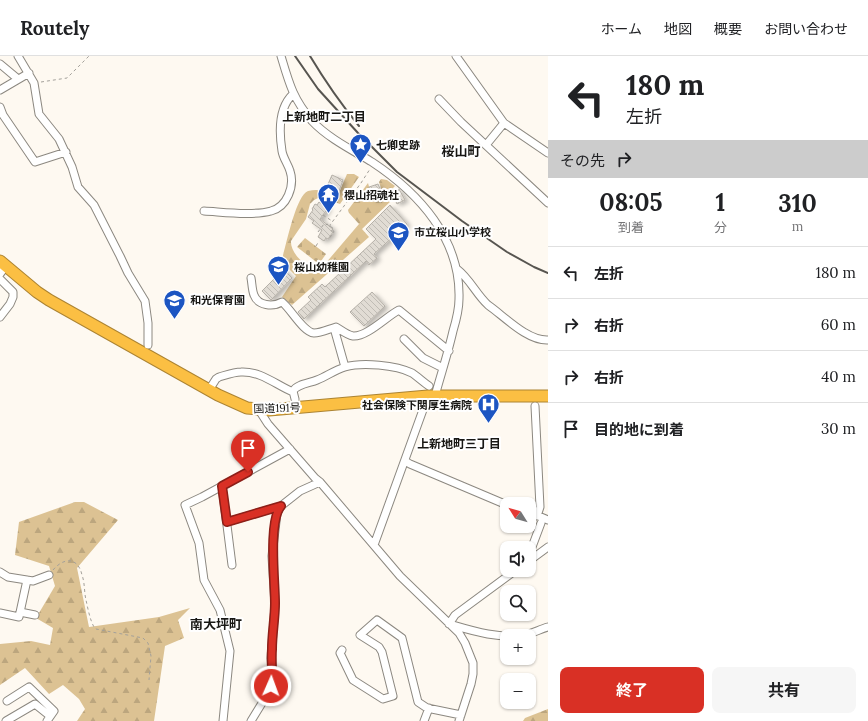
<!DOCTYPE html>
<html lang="ja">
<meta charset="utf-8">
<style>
body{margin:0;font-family:Lora,"Noto Sans JP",serif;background:#f6f6f6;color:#202124;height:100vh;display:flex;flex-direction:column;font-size:15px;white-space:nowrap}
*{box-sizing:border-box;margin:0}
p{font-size:13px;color:#757577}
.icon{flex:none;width:22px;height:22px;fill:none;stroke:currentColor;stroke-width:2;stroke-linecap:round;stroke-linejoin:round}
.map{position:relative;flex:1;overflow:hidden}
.sheet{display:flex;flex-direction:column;background:#fff;width:320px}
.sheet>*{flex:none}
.hud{background:#fff;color:#202124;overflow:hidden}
.needle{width:26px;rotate:307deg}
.buttons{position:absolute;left:500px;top:441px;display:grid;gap:8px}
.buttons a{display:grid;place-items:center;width:36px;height:36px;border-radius:8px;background:#fff;box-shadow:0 1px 3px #0004;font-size:20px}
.pin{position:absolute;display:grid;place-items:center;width:34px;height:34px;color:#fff;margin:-41px -17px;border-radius:50% 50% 50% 0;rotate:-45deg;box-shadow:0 0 4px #0007}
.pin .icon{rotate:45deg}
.me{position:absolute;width:44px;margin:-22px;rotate:2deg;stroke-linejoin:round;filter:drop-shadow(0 0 3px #0008)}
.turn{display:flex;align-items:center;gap:14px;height:84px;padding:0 12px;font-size:18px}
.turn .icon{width:52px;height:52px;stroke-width:2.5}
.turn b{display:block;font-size:28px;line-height:34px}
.then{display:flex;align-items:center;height:38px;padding:0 12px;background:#0003;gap:8px;font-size:15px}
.eta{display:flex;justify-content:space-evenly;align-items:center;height:68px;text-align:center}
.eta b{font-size:24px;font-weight:700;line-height:28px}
.button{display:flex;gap:8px;margin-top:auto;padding:8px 12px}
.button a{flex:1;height:46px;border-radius:8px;background:#d93025;color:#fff;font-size:16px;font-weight:700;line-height:46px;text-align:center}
.button a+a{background:#f6f6f6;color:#202124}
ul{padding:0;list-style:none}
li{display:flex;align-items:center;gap:12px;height:52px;padding:0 12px;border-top:1px solid #e0e0e0}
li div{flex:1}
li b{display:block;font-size:15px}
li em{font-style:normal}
header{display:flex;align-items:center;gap:24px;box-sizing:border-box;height:56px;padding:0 20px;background:#fff;border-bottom:1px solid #e0e0e0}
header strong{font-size:19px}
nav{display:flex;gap:22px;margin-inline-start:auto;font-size:14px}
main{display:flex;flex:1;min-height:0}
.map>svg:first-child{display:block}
.forest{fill:url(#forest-firs)}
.cemetery{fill:url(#cemetery-stones)}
.building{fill:url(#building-back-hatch);stroke:#b5b0a8;filter:url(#shadow)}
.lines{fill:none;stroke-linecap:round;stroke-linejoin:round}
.minor-casing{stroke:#8c8880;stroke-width:9}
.highway-casing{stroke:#ac8433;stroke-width:13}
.path{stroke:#a3a09a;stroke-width:1;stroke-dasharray:3 3;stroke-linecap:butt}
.minor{stroke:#fff;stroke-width:7}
.highway{stroke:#fbbf43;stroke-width:11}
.rail{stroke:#575550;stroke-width:2}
.route-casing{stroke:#8d1f18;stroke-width:10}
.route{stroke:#d93025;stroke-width:7}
.labels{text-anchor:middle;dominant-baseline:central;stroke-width:4;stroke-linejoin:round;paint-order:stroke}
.poi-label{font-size:11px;font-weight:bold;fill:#181714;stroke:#fff;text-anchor:start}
.street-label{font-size:11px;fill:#181714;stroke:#fff}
.neighbourhood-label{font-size:12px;font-weight:bold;fill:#181714;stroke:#fff}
.quarter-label{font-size:13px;font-weight:bold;fill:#181714;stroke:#fff}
</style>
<header>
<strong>Routely</strong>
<nav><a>ホーム</a><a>地図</a><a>概要</a><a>お問い合わせ</a></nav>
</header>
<main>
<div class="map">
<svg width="548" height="665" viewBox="0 0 548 665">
<defs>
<pattern id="forest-firs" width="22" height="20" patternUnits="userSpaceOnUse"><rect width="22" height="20" fill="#dcc293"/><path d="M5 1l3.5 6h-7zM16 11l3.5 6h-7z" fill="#bca67e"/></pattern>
<pattern id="cemetery-stones" width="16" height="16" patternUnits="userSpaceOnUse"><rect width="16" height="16" fill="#dcc293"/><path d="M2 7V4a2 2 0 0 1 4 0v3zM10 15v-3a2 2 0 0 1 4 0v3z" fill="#bca67e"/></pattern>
<pattern id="building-back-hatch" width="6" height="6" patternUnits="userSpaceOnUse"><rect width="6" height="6" fill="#e1dcd4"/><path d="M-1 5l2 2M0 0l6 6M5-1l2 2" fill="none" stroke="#c0bcb5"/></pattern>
<filter id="shadow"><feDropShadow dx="3.5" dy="2" stdDeviation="2" flood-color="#0004"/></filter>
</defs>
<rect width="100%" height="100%" fill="#fef9f1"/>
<path class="forest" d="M347,118H354L359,121L340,148L320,141L314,144L310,148L306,163L291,185C290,198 307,212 319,215L359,168L349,157L348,154L368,127L373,145L384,141L379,126L381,123L387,124L395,130L389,136L392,144L362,173L369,181L292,249L282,241L296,220L285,209L282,203C286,190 296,139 308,135C319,132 329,136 338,139Z
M75,446H84L118,464L77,512L89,571L159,561L190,552L178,564L184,582L165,590L154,665H77L85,653L79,643L63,629L49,638L25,612L0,629V588L31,585L50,589L53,572L36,562L55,530L49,510L15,499L19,466Z
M548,653V665H523L525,662Z"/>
<path class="cemetery" d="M305,182L326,198L319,208L297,191Z"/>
<path class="building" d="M332,119L343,124L338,138L326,133Z
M378,128L383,140L374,144L369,131Z
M399,133L405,144L397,148L392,137Z
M319,146L328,152L320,163L333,173L331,175L333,176L328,183L326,182L324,185L318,181L322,174L312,167L314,165L308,161L313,154L312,153L315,148L317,149Z
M390,149L407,168L374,198L377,202L369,209L366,205L304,263L298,256L311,244L308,241L322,228L325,231L376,183L366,173Z
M280,210L292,222L271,244L262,235L277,220L273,217Z
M372,236L385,250L364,270L350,256Z"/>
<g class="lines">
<defs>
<path id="minor" d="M18,0L34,27L39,58L59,83L72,111L78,131L94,149L120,200L128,217L145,245L148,267V289
M281,0C289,27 293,43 312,65C328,82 352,94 372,106C419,137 461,183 459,243C459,254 456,265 453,275C448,297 441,318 435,340
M456,0L504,67L548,97
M0,8L18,23
M0,34L29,17
M439,43L461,66L548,147
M0,51L3,59L35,106L66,96
M486,89L504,67
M204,155C223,156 253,160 271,155C287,151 295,130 290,115C288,108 283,102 282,95C279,76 278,52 293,38
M457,213C470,223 476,238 488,249C504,260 527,285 548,284
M0,218L6,210
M251,222C252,227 252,234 254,239C258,250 273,251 282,246C291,253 303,276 314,277C321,277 329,273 336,271C341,274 347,279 353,280C367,281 387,260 399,254L449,295
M0,223L13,236V241L10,248L0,261
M334,272L345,311
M404,283L423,302L439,310
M209,334L216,323L219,321C226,319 234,316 241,316C261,315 276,329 293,336
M295,343L293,335C297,328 310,327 317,324C327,320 335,314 345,311C362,306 396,309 412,317C418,321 423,326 429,330
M535,350L540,451L537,460
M259,354L268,368L315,422L320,426L400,520L459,577L465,587L473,607V618L471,628L459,665
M405,405L410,408L507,449
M222,430L232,509
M529,456L548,464
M227,466L281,450
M374,489L428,340
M529,499L541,467
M529,505L548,491
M516,514L455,559L449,568C473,575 498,583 524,579C532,578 540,573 548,571
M0,516L8,521L33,525L49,519
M20,556L35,559
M0,557L19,561L27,524
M342,594L340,597L353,624L383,643L393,640L382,596L379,591L360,579L377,564L402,582L418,646L427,652L461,659
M7,645L29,631L54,655L47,665
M6,665L35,648L50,660
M223,665L230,595L220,554L204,524L199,487L185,449L202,441L290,393
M251,665L267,639L271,630L273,622L271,602L275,550L272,500L277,457L281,450L300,435L320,426
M424,665L429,652"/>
<path id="highway" d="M0,205L37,236L49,244L218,339L247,352L269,354L428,340H548"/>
</defs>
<use href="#minor" class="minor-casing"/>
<use href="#highway" class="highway-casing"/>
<path class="path" d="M41,26L67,22L89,0
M323,159L332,165
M330,171V169L361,127L370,113
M318,176L324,168L326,169L327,168L334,173L333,174L334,176L328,184
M316,190L319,185
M53,514C64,501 78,501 82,519C85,527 84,536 86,544C88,553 90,564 94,571L96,573L143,582L148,587L151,600L149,624"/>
<use href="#minor" class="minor"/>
<use href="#highway" class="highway"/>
<path class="rail" d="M295,0L318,33L358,77L397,116L462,165L507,196L534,211L548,217
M310,0C325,25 341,48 359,70"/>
</g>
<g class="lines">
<defs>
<path id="route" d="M248,416L222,430L227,466L281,450C268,465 275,526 275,547C275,562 272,578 272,593C271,605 273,618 271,630"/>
</defs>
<use href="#route" class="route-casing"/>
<use href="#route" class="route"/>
</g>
<defs>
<symbol id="sight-pin" viewBox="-11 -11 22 30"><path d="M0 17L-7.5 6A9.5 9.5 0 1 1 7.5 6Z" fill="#1c55c2" stroke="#fff"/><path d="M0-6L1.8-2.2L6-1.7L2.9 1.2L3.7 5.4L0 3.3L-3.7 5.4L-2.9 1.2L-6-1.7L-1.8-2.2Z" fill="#fff"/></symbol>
<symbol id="temple-pin" viewBox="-11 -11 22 30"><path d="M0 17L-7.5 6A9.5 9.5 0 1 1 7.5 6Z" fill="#1c55c2" stroke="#fff"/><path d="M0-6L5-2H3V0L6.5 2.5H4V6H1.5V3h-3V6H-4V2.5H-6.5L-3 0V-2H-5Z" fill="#fff"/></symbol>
<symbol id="school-pin" viewBox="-11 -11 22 30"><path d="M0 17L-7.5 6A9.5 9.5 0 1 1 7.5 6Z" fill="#1c55c2" stroke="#fff"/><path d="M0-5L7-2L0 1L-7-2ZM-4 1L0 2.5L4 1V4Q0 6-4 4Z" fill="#fff"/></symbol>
<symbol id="hospital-pin" viewBox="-11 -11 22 30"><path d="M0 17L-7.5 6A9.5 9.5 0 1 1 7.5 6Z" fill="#1c55c2" stroke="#fff"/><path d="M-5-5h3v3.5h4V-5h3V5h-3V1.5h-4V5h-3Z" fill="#fff"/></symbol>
</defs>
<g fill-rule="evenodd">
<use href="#sight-pin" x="348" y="76" width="25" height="34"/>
<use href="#temple-pin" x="316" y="126" width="25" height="34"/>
<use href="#school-pin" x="386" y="164" width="25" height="34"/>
<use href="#school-pin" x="266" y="198" width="25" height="34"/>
<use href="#school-pin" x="162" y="232" width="25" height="34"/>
<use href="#hospital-pin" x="476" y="336" width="25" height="34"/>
</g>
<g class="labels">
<g class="poi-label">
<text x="376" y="89">七卿史跡</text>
<text x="344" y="139">櫻山招魂社</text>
<text x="414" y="176">市立桜山小学校</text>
<text x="294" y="211">桜山幼稚園</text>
<text x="190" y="244">和光保育園</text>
<text x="472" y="349" text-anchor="end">社会保険下関厚生病院</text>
</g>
<g class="street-label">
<text transform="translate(277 352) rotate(-2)">国道191号</text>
</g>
<g class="neighbourhood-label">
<text x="324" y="60">上新地町二丁目</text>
<text x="459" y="387">上新地町三丁目</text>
</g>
<g class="quarter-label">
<text x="461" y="95">桜山町</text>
<text x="216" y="568">南大坪町</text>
</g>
</g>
</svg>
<div class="buttons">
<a><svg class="needle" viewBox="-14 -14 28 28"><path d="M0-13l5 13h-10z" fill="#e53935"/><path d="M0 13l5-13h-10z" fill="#757577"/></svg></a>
<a><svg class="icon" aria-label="sound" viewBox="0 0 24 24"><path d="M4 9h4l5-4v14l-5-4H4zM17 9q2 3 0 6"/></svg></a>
<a><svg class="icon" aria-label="search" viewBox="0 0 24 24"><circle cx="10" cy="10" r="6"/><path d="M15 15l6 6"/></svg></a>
<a>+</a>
<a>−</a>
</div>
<div class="pin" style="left:248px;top:416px;background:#d93025"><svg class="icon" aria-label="arrive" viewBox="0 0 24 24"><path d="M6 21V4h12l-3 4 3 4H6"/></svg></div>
<svg class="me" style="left:271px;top:630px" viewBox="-20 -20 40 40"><circle r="17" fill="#d93025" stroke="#fff" stroke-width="3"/><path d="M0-11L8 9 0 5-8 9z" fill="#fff"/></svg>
</div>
<section class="sheet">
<div class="hud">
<div class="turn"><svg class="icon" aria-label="left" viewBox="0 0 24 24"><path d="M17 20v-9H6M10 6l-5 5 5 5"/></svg><div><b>180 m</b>左折</div></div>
<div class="then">その先<svg class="icon" aria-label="right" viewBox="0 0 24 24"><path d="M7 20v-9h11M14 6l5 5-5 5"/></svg></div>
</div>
<div class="eta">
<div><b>08:05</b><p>到着</p></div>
<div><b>1</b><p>分</p></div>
<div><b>310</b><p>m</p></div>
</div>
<ul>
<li><svg class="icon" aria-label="left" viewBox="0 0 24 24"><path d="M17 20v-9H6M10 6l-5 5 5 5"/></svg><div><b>左折</b></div><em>180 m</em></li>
<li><svg class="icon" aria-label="right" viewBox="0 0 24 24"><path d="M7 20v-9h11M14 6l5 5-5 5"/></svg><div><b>右折</b></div><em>60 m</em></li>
<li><svg class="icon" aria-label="right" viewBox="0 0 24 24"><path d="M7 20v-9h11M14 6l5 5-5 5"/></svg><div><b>右折</b></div><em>40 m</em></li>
<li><svg class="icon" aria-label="arrive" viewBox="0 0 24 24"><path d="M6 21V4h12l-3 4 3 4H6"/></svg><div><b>目的地に到着</b></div><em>30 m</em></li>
</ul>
<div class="button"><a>終了</a><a>共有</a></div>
</section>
</main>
